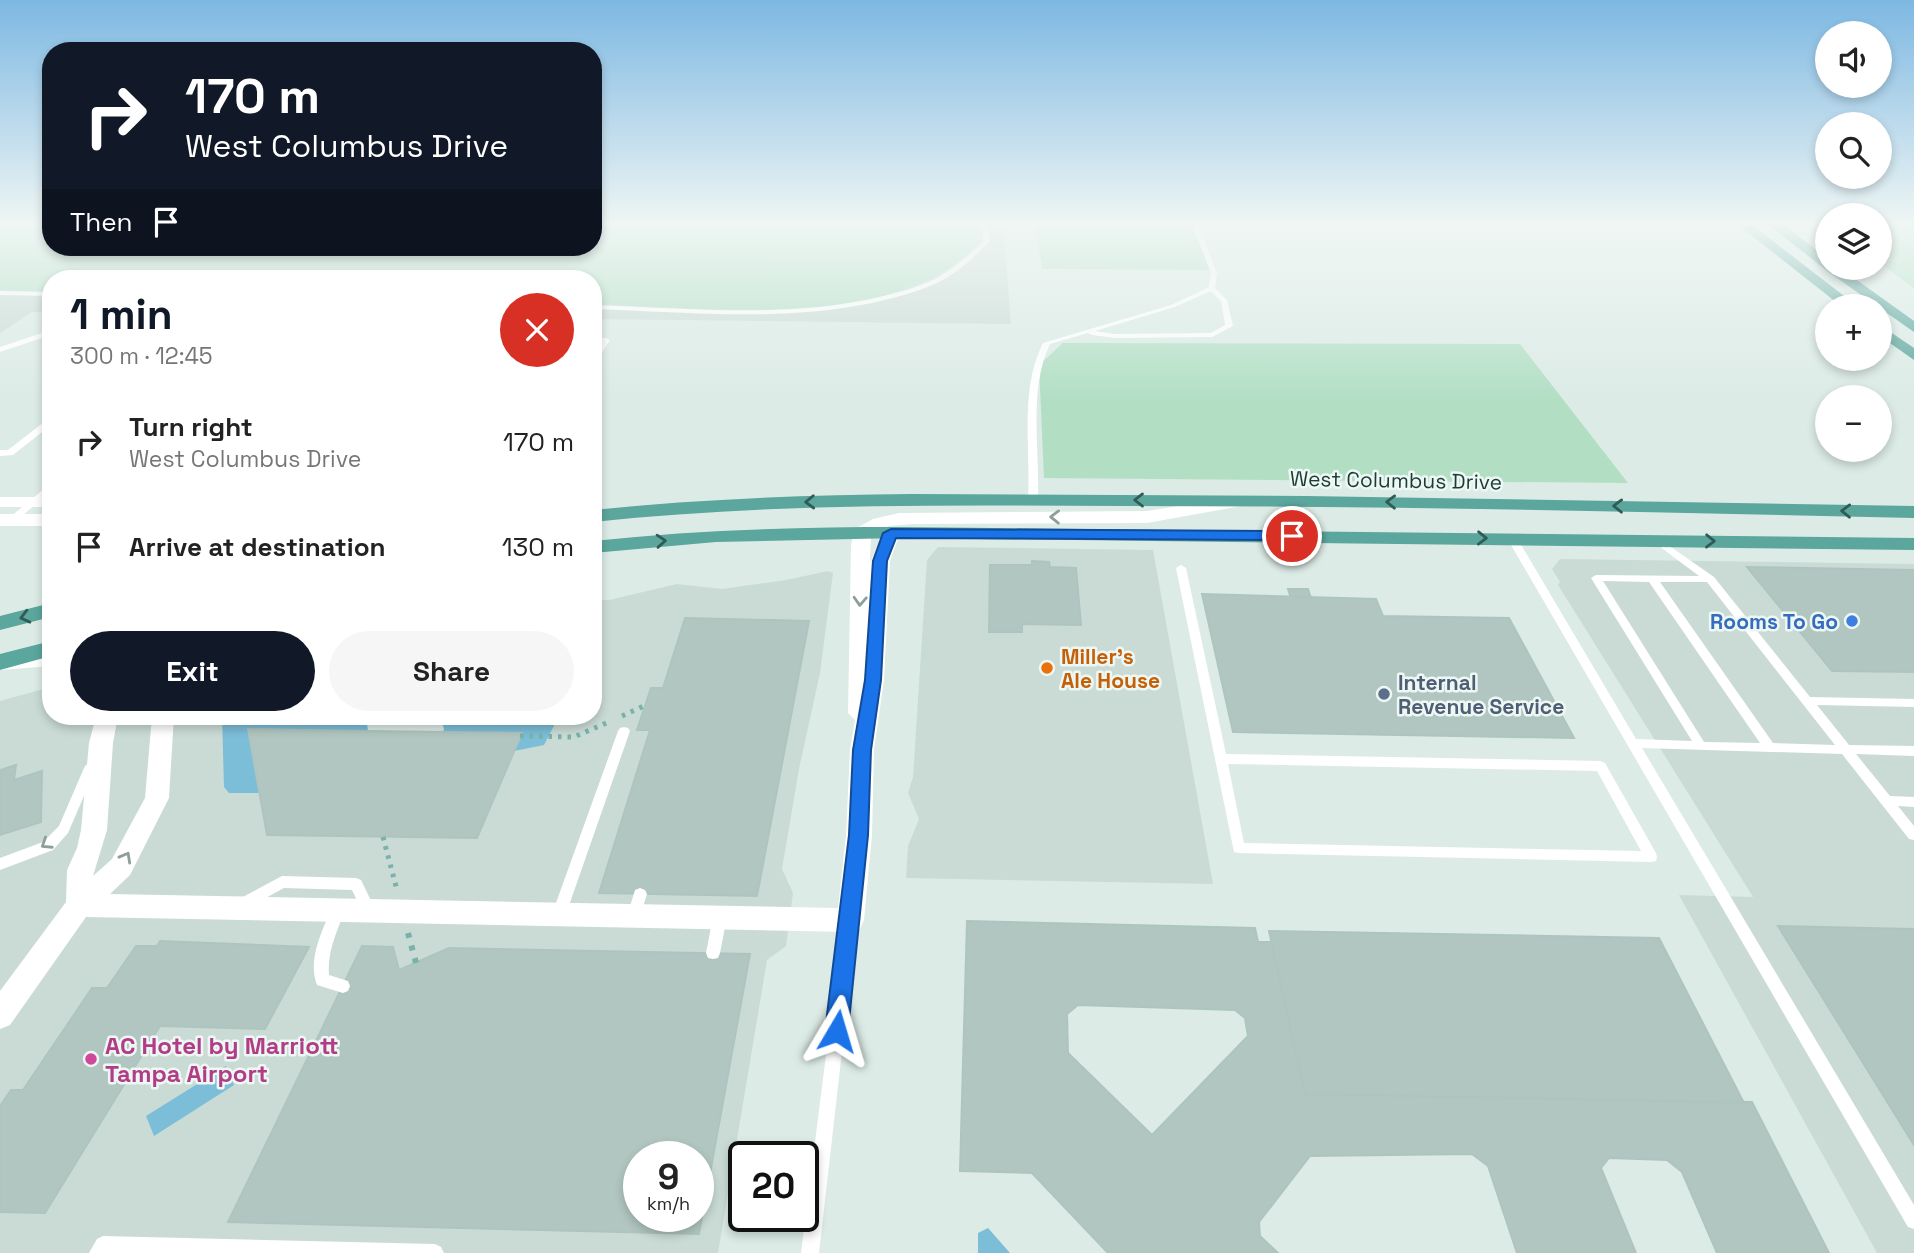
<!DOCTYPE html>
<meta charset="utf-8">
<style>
body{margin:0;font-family:"Space Grotesk",sans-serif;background:#f6f6f6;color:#222;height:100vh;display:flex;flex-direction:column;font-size:26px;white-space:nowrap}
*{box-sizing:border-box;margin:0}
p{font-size:23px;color:#767676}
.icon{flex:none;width:38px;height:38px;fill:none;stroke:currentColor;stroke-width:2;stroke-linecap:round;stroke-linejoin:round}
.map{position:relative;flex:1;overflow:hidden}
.drawer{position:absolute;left:42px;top:270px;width:560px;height:455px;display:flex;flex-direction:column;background:#fff;border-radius:28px;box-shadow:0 4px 10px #0003}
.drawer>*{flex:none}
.hud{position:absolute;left:42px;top:42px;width:560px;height:214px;border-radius:28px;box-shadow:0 4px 10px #0003;background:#111827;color:#fff;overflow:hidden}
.tools{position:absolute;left:1815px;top:21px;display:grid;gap:14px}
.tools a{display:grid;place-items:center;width:77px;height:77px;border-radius:50%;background:#fff;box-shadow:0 4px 10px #0003;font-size:35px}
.speed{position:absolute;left:623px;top:1141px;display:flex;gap:14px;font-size:35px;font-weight:700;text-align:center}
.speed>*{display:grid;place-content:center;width:91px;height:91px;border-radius:50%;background:#fff;box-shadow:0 4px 10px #0003;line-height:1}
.speed small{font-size:18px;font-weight:400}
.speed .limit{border:4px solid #111;border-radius:10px;background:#fff;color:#111}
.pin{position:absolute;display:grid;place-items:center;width:60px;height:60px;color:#fff;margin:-30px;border:4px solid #fff;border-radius:50%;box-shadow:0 2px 7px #0007}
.me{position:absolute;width:77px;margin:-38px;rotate:7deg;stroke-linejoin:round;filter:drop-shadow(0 0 5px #0008)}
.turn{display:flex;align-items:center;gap:24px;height:147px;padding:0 28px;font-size:32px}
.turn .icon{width:91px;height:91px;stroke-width:2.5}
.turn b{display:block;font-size:49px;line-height:60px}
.then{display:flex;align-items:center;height:66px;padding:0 28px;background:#0003;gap:14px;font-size:26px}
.round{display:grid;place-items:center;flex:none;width:74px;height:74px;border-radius:37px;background:#f6f6f6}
.summary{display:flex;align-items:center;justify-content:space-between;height:119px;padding:0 28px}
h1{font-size:42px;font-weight:700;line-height:52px;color:#111827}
.cta{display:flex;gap:14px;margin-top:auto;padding:14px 28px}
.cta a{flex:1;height:80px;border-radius:42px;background:#111827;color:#fff;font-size:28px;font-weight:700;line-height:80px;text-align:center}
.cta a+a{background:#f6f6f6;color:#222}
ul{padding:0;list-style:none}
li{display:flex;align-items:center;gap:21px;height:105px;padding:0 28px}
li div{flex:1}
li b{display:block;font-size:26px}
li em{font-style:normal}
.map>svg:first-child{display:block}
.built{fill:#cadbd5;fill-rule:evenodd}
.green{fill:#b2dfc4}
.water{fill:#7cbdd8}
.pier{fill:#dcebe6}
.building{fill:#b1c6c0;stroke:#aec5bf;stroke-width:2;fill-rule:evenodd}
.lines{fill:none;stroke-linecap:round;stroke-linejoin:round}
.path-far1{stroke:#79b2a8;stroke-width:5;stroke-dasharray:3.5 6;stroke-linecap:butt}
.path{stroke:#79b2a8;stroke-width:6;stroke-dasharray:5 8;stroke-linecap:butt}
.service{fill:#fff;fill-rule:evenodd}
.minor{fill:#fff;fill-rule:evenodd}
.primary{fill:#5ba69d;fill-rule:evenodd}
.oneway{stroke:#305c56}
.oneway2{stroke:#8e9e9b}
.route{fill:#1a73e8;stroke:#114b97;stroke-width:2}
.shop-dot{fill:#3f7fe0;stroke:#edf7f3;stroke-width:2.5}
.food-dot{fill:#e8710a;stroke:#edf7f3;stroke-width:2.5}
.service-dot{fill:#5c6f8a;stroke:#edf7f3;stroke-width:2.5}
.hotel-dot{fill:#d1479c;stroke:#edf7f3;stroke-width:2.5}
.labels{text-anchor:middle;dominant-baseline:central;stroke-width:5;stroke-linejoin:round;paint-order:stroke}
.street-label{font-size:21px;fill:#1d3c37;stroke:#edf7f3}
.shop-label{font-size:21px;font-weight:bold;fill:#366cbe;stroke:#edf7f3;text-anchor:end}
.food-label{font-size:21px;font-weight:bold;fill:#c56008;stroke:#edf7f3;text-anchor:start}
.service-label{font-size:21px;font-weight:bold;fill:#4e5e75;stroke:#edf7f3;text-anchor:start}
.near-hotel-label{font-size:24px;font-weight:bold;fill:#b23c85;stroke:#edf7f3;text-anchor:start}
</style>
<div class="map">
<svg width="1914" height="1253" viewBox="0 0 1914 1253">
<rect width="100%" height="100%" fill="#dcebe6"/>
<path class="built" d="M0,224H51V247H593V224H1003L1011,324L593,319V278H51V312H32L0,333Z
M938,547L1153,550L1213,884L906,878L908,846L919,819L908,793L913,777L927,560Z
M1560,559L1914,564V1253H1877L1679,895L1753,897L1558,585L1560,582L1552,569Z
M828,571L833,573L820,673L799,769L782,869L793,893L786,946L767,960L718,1253H0V701L51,687V716H593V600H609L677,584L722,589L786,580ZM639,1157H698V1216H639Z"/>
<path class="green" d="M0,224H51V247H593V224H981C981,241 969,253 956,263C868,328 698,307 593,304V278H51V292L0,290Z
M1035,224H1191L1210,270L1042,269Z
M1880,224H1914V288L1880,263Z
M1063,343L1520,344L1628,483L1044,478L1039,365Z"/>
<path class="water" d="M222,716H559L544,745L514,751L521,733L248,729L259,793H229L224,787Z
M226,1066L234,1085L154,1136L146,1116Z
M988,1228L1010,1253H978V1233Z"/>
<path class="pier" d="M366,716H403L404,718L434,716L441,719L444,729L443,732L368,731Z"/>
<path class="building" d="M1032,561L1049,562L1050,567L1076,568L1081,625L1022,624V632H989L990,565H1032Z
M1747,567L1914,570V672L1832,671Z
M1288,589H1308L1311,598H1291Z
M1202,594L1376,599L1383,616L1509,618L1574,738L1233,732Z
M685,618L809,621L757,896L599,893L650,730H637L651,688H663Z
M248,729L368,731L522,733L477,838L267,835Z
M16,765L14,780L42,771L41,822L0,835V770Z
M967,921L1255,928L1258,942H1271L1305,1094L1752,1102L1829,1253H1717L1682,1172L1667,1160L1609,1158L1601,1168L1636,1253H1517L1488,1166L1472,1154L1310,1156L1259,1222L1260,1236L1278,1253H1108L1032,1173L960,1171ZM1078,1005L1235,1010L1245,1018L1248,1036L1152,1135L1068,1053L1067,1014Z
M1778,926L1914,929V1145Z
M1269,931L1659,938L1744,1103L1305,1094Z
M160,941L309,947L265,1029L160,1026L45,1213L0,1212V1106L11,1090H23L92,988H107L136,946H157Z
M362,946L393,947L399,970L449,948L750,954L699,1234L228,1222ZM639,1157H698V1216H639Z"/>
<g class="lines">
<path class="path-far1" d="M622,716L646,705
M520,736L574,737L611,721
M383,837L397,890"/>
<path class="path" d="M408,933L416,963"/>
<path class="service" d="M983,224H989V242C975,257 958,272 939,282C918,292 894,298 872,303C781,322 686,312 593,309V305C685,308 780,318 871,299C893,294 917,288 937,278C954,268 969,255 983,242Z
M1192,224H1198L1217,273L1215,288L1227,300L1233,326L1212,337L1114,338L1092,335L1088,333L1050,344C1028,389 1040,451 1038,500L1036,502H1030L1028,500C1031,449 1019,390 1043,343L1171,305L1209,287L1211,273ZM1211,291L1221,301L1225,325L1211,333L1114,334L1095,331L1175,307Z
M0,291L51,292V296L0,295Z
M51,330V335L0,352V347Z
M593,338H606L610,340L596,362H593V354L601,342H593Z
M48,419H51V425L13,455L0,456V450H8Z
M51,483V491L15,522H9L7,520L9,518Z
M1512,535L1517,538L1636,739L1692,741L1591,578L1596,575L1699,576L1655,543L1653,541L1658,538L1714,577L1810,697L1914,699V707L1817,705L1849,745L1914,746V756L1856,754L1890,796L1914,797V807L1898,806L1914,826V840L1909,839L1842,754L1642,748L1914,1205V1229L1908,1227L1507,538ZM1603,581L1649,582L1760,743L1704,742ZM1660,582H1707L1835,745L1773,743Z
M1181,565L1186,568L1226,754L1601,761L1605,763L1656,853L1657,857L1656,861L1651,862L1239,853L1234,852L1176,568ZM1228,764L1597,771L1641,851L1244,843Z
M624,727L628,728L630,731L566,914L564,918L559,920L554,918L552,914L618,731L620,728Z
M90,763L94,765L96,768L68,833L53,850L0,870V858L43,842L59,826L84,768L86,765Z
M282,876L356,878L361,880L376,911L374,915L369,917L364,915L352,890L284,888L249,907L244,909L239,907L237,903L239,899Z
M640,888L645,890L647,894L639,920L634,922L629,920L627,916L635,890Z
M338,904L343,906L345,910C337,931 327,952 329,975L348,981L350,986L348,991L343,993L317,985C307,960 323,928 333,906Z
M720,911L725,913L727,917L720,953L718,958L713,959L708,958L706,953L713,917L715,913Z
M850,914L855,916L857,920L819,1253H801L843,920L845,916Z
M103,1236L435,1244L441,1247L444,1253H89L97,1239Z"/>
<path class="minor" d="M0,497H51V507H0Z
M1235,497L1241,498L1244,502L1241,506L1147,523L913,524L889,526L871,535L870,563L884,529L891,527L900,533L890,561L884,680L874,750L872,835L864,920L860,929L850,932L86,917L10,1025L0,1029V991L66,902L67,870L77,848L81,830L89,743L96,716H118L113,743L107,830L93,876L112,859L145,798L152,716H174L169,798L130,875L110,894L838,908L846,835L850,750L855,720L848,713L851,545L855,529L873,519L899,513L1147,511Z
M0,514H51V526H0Z
M51,650V666L0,670V654Z"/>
<path class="primary" d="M1737,224H1751L1857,306H1841Z
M1768,224H1782L1827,258V268H1840L1914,321V332L1827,271Z
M1880,325L1914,348V360L1880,336Z
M912,494L1306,496L1914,506V518C1651,512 1387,506 1124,506C946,505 770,503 593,522V510C699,499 805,495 912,494Z
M900,527L1914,538V550L900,538L716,542L593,553V541C695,530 797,527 900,527Z
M51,603V617L0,630V616Z
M51,641V656L0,670V654Z"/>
</g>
<defs><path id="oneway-chevron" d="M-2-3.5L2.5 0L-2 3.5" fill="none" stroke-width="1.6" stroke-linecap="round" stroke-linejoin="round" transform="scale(1.75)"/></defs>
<g class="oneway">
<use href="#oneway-chevron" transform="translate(1139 500) rotate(-180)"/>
<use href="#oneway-chevron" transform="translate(810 502) rotate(178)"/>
<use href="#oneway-chevron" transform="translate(1391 502) rotate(-179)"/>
<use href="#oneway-chevron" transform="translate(1618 506) rotate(-179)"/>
<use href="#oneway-chevron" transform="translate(1846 511) rotate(-179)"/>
<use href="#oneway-chevron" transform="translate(1482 538) rotate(1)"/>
<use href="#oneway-chevron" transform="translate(661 541) rotate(-4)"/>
<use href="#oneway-chevron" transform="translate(1710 541) rotate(1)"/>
<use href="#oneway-chevron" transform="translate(25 617) rotate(166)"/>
</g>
<g class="oneway2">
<use href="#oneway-chevron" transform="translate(1055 517) rotate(-179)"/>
<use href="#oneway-chevron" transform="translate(860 601) rotate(93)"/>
<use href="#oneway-chevron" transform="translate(46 844) rotate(147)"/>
<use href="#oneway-chevron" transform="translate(126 857) rotate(-61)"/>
</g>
<linearGradient id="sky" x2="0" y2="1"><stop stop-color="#7db8e2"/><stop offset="0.56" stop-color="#eff6f4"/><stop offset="1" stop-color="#eff6f4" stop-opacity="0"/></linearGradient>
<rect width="1914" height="400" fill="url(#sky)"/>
<path class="route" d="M891,529L1292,531L1299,536L1292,540L896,538L887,561L881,680L871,750L868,835L848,1031L845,1038L837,1042L829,1038L825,1031L849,835L853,750L865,680L873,561L883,533Z"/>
<circle class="shop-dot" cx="1852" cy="621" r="7"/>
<circle class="food-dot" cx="1047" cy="668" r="7"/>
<circle class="service-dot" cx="1384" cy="694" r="7"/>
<circle class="hotel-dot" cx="91" cy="1059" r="7"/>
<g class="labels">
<g class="street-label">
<text transform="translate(1396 480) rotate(1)">West Columbus Drive</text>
</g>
<g class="shop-label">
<text x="1838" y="621">Rooms To Go</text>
</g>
<g class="food-label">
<text x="1061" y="656">Miller's<tspan x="1061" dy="24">Ale House</tspan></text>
</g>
<g class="service-label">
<text x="1398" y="682">Internal<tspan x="1398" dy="24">Revenue Service</tspan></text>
</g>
<g class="near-hotel-label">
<text x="105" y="1045">AC Hotel by Marriott<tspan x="105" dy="28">Tampa Airport</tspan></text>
</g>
</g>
</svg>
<div class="tools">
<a><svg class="icon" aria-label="sound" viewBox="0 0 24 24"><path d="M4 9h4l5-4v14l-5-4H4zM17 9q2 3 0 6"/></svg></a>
<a><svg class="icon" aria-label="search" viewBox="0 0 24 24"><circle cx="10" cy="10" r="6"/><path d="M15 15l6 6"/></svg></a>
<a><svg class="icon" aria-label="layers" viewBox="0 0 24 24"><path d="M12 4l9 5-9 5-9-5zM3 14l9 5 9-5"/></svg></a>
<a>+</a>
<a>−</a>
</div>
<div class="speed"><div>9<small>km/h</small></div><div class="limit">20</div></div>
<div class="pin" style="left:1292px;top:536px;background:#d93025"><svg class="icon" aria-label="arrive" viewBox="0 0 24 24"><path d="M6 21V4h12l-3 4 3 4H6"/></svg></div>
<svg class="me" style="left:837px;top:1031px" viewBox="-20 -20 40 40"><path d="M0-17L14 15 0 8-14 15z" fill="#1a73e8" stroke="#fff" stroke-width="4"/></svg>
<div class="hud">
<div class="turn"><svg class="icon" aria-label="right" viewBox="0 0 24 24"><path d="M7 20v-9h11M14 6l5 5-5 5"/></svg><div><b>170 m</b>West Columbus Drive</div></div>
<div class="then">Then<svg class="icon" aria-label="arrive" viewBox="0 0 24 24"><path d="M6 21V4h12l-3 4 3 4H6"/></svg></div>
</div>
<section class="drawer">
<div class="summary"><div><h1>1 min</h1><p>300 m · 12:45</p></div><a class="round" style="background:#d93025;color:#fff"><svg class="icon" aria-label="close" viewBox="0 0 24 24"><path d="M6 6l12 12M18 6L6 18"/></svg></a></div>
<ul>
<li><svg class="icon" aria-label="right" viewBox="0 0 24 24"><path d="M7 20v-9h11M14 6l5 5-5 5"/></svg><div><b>Turn right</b><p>West Columbus Drive</p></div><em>170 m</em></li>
<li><svg class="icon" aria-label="arrive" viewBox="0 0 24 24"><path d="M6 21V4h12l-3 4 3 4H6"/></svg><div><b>Arrive at destination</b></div><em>130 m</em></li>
</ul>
<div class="cta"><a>Exit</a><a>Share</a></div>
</section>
</div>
